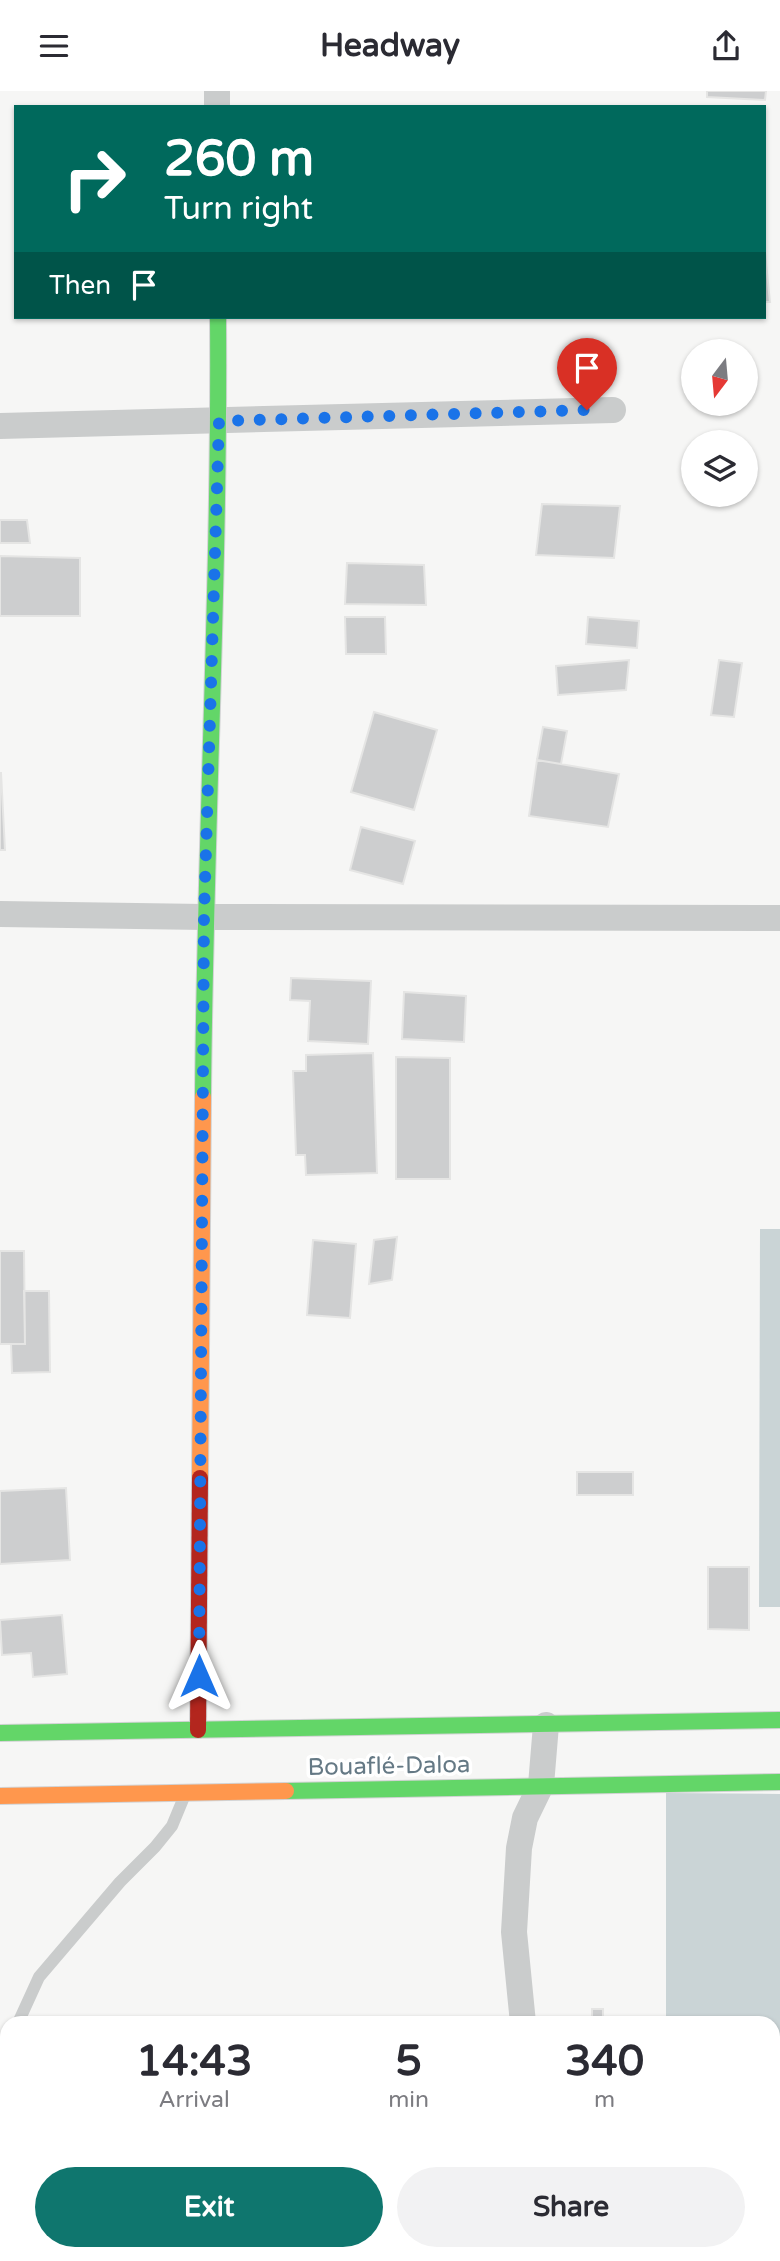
<!DOCTYPE html>
<meta charset="utf-8">
<style>
body{margin:0;font-family:"Varela Round",sans-serif;background:#f2f2f3;color:#2b2b33;height:100vh;display:flex;flex-direction:column;font-size:26px;white-space:nowrap}
*{box-sizing:border-box;margin:0}
p{font-size:23px;color:#7c7c81}
.icon{flex:none;width:38px;height:38px;fill:none;stroke:currentColor;stroke-width:2;stroke-linecap:round;stroke-linejoin:round}
.map{position:relative;flex:1;overflow:hidden}
.sheet{position:absolute;left:0px;top:1925px;width:780px;height:245px;display:flex;flex-direction:column;background:#fff;border-radius:21px 21px 0 0;box-shadow:0 2px 5px #0004}
.sheet>*{flex:none}
.guide{position:absolute;left:14px;top:14px;width:752px;height:214px;border-radius:0px;box-shadow:0 2px 5px #0004;background:#00695c;color:#fff;overflow:hidden}
.needle{width:46px;rotate:196deg}
.buttons{position:absolute;left:681px;top:248px;display:grid;gap:14px}
.buttons a{display:grid;place-items:center;width:77px;height:77px;border-radius:50%;background:#fff;box-shadow:0 2px 5px #0004;font-size:35px}
.pin{position:absolute;display:grid;place-items:center;width:60px;height:60px;color:#fff;margin:-72px -30px;border-radius:50% 50% 50% 0;rotate:-45deg;box-shadow:0 0 7px #0007}
.pin .icon{rotate:45deg}
.me{position:absolute;width:77px;margin:-38px;rotate:0deg;stroke-linejoin:round;filter:drop-shadow(0 0 5px #0008)}
.turn{display:flex;align-items:center;gap:24px;height:147px;padding:0 35px;font-size:32px}
.turn .icon{width:91px;height:91px;stroke-width:2.5}
.turn b{display:block;font-size:49px;line-height:60px}
.then{display:flex;align-items:center;height:66px;padding:0 35px;background:#0003;gap:14px;font-size:26px}
.eta{display:flex;justify-content:space-evenly;align-items:center;height:119px;text-align:center}
.eta b{font-size:42px;font-weight:800;line-height:49px}
.action{display:flex;gap:14px;margin-top:auto;padding:14px 35px}
.action a{flex:1;height:80px;border-radius:42px;background:#0f766e;color:#fff;font-size:28px;font-weight:800;line-height:80px;text-align:center}
.action a+a{background:#f2f2f3;color:#2b2b33}
header{display:flex;justify-content:space-between;align-items:center;height:91px;padding:0 35px;background:#fff;font-size:32px;font-weight:800}
.map>svg:first-child{display:block}
.water{fill:#cad4d6}
.building{fill:#cdcecf;stroke:#e5e5e4;stroke-width:2}
.lines{fill:none;stroke-linecap:round;stroke-linejoin:round}
.fast-casing{stroke:#d2d3d4;stroke-width:18}
.slow-casing{stroke:#d2d3d4;stroke-width:18}
.jam-casing{stroke:#d2d3d4;stroke-width:18}
.lane{stroke:#cacccc;stroke-width:12}
.street{stroke:#cacccc;stroke-width:26}
.fast{stroke:#63d668;stroke-width:16}
.slow{stroke:#ff974d;stroke-width:16}
.jam{stroke:#b3261e;stroke-width:16}
.route{stroke:#1a73e8;stroke-width:12;stroke-dasharray:0 21.6}
.labels{text-anchor:middle;dominant-baseline:central;stroke-width:7;stroke-linejoin:round;paint-order:stroke}
.street-label{font-size:24px;fill:#657985;stroke:#fff}
</style>
<header><svg class="icon" aria-label="menu" viewBox="0 0 24 24"><path d="M4 6h16M4 12h16M4 18h16"/></svg>Headway<svg class="icon" aria-label="share" viewBox="0 0 24 24"><path d="M12 15V3M7 8l5-5 5 5M5 13v7h14v-7"/></svg></header>
<div class="map">
<svg width="780" height="2170" viewBox="0 0 780 2170">
<rect width="100%" height="100%" fill="#f6f6f5"/>
<path class="water" d="M760,1138H780V1516H759Z
M666,1702L780,1703V2170H666V2163H774V1932H666Z"/>
<path class="building" d="M707,0H766L765,9L707,6Z
M765,162L770,211H765Z
M542,413L620,415L614,467L536,464Z
M0,429H27L30,452H0Z
M0,465L80,467V525H0Z
M347,472L424,474L426,514L345,513Z
M345,526H385L386,563H346Z
M588,526L639,530L637,557L586,553Z
M629,569L626,599L558,604L556,575Z
M719,569L742,572L734,626L711,624Z
M374,621L437,639L414,719L351,701Z
M543,636L567,640L561,673L537,669Z
M537,669L619,683L608,736L529,725Z
M0,682H1L5,759H0Z
M361,736L415,750L403,793L350,779Z
M291,887L371,890L368,953L308,950L310,910L290,909Z
M404,901L466,905L464,951L402,948Z
M373,962L377,1082L306,1084L305,1064H296L293,980H306V964Z
M396,966L450,967V1088H396Z
M397,1146L392,1189L369,1193L374,1149Z
M313,1149L356,1153L350,1227L307,1224Z
M0,1160H24L25,1253H0Z
M24,1200H49L50,1281L12,1282L11,1253H25Z
M577,1381H633V1404H577Z
M66,1397L70,1469L0,1473V1400Z
M708,1476H749V1539L708,1538Z
M62,1524L67,1583L33,1586L31,1562L2,1564L0,1529Z
M592,1918H603V1932H592Z
M161,2163H187L186,2170H160Z
M194,2163H235V2170H193Z
M246,2163H286V2170H245Z
M294,2163H340V2170H293Z
M348,2163H390V2170H347Z
M401,2163H439L438,2170H400Z
M454,2163H493L492,2170H454Z"/>
<g class="lines">
<defs>
<path id="fast" d="M203,1006C205,746 220,486 218,226
M0,1642L780,1629
M286,1700L780,1691"/>
<path id="slow" d="M200,1387L203,1006
M0,1705L286,1700"/>
<path id="jam" d="M198,1639L200,1387"/>
</defs>
<use href="#fast" class="fast-casing"/>
<use href="#slow" class="slow-casing"/>
<use href="#jam" class="jam-casing"/>
<path class="lane" d="M18,1932L39,1886L120,1791L155,1756L172,1735L184,1706
M0,1990L7,1964"/>
<path class="street" d="M217,0V16
M0,335L613,319
M0,823L204,826L780,827
M523,1932L514,1841L519,1757L525,1727L541,1694L546,1634
M530,2170L531,2163"/>
<use href="#fast" class="fast"/>
<use href="#slow" class="slow"/>
<use href="#jam" class="jam"/>
</g>
<g class="lines">
<path class="route" d="M199,1585L204,826L219,330L587,319"/>
</g>
<g class="labels">
<g class="street-label">
<text transform="translate(389 1675) rotate(-1)">Bouaflé-Daloa</text>
</g>
</g>
</svg>
<div class="buttons">
<a><svg class="needle" viewBox="-14 -14 28 28"><path d="M0-13l5 13h-10z" fill="#e53935"/><path d="M0 13l5-13h-10z" fill="#7c7c81"/></svg></a>
<a><svg class="icon" aria-label="layers" viewBox="0 0 24 24"><path d="M12 4l9 5-9 5-9-5zM3 14l9 5 9-5"/></svg></a>
</div>
<div class="pin" style="left:587px;top:319px;background:#d93025"><svg class="icon" aria-label="arrive" viewBox="0 0 24 24"><path d="M6 21V4h12l-3 4 3 4H6"/></svg></div>
<svg class="me" style="left:199px;top:1585px" viewBox="-20 -20 40 40"><path d="M0-17L14 15 0 8-14 15z" fill="#1a73e8" stroke="#fff" stroke-width="4"/></svg>
<div class="guide">
<div class="turn"><svg class="icon" aria-label="right" viewBox="0 0 24 24"><path d="M7 20v-9h11M14 6l5 5-5 5"/></svg><div><b>260 m</b>Turn right</div></div>
<div class="then">Then<svg class="icon" aria-label="arrive" viewBox="0 0 24 24"><path d="M6 21V4h12l-3 4 3 4H6"/></svg></div>
</div>
<section class="sheet">
<div class="eta">
<div><b>14:43</b><p>Arrival</p></div>
<div><b>5</b><p>min</p></div>
<div><b>340</b><p>m</p></div>
</div>
<div class="action"><a>Exit</a><a>Share</a></div>
</section>
</div>
